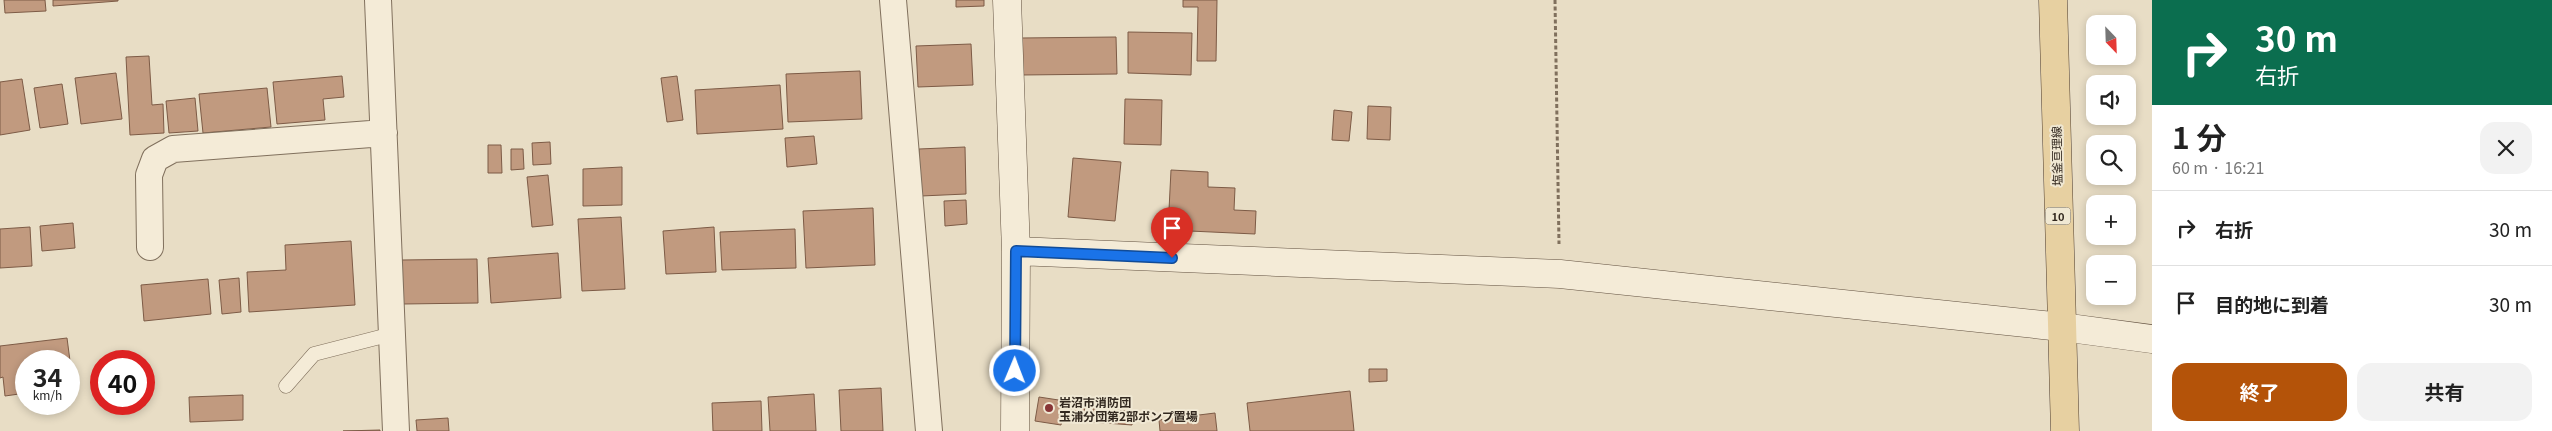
<!DOCTYPE html>
<html lang="ja">
<meta charset="utf-8">
<style>
body{margin:0;font-family:Georgia,"Noto Sans JP",serif;background:#f2f2f2;color:#222;height:100vh;display:flex;flex-direction:column;font-size:19px;white-space:nowrap}
*{box-sizing:border-box;margin:0}
p{font-size:16px;color:#767676}
.icon{flex:none;width:28px;height:28px;fill:none;stroke:currentColor;stroke-width:2;stroke-linecap:round;stroke-linejoin:round}
.map{position:relative;flex:1;overflow:hidden}
.drawer{display:flex;flex-direction:column;background:#fff;width:400px}
.drawer>*{flex:none}
.banner{background:#0b6e4f;color:#fff;overflow:hidden}
.needle{width:32px;rotate:157deg}
.tools{position:absolute;left:2086px;top:15px;display:grid;gap:10px}
.tools a{display:grid;place-items:center;width:50px;height:50px;border-radius:10px;background:#fff;box-shadow:0 2px 8px #0003;font-size:25px}
.speed{position:absolute;left:15px;top:350px;display:flex;gap:10px;font-size:25px;font-weight:700;text-align:center}
.speed>*{display:grid;place-content:center;width:65px;height:65px;border-radius:50%;background:#fff;box-shadow:0 2px 8px #0003;line-height:1}
.speed small{font-size:12px;font-weight:400}
.speed .limit{border:8px solid #d22;background:#fff;color:#111}
.pin{position:absolute;display:grid;place-items:center;width:42px;height:42px;color:#fff;margin:-51px -21px;border-radius:50% 50% 50% 0;rotate:-45deg;box-shadow:0 0 5px #0007}
.pin .icon{rotate:45deg}
.me{position:absolute;width:55px;margin:-28px;rotate:1deg;stroke-linejoin:round;filter:drop-shadow(0 0 4px #0008)}
.turn{display:flex;align-items:center;gap:18px;height:105px;padding:0 20px;font-size:22px}
.turn .icon{width:65px;height:65px;stroke-width:2.5}
.turn b{display:block;font-size:35px;line-height:42px}
.round{display:grid;place-items:center;flex:none;width:52px;height:52px;border-radius:15px;background:#f2f2f2}
.head{display:flex;align-items:center;justify-content:space-between;height:85px;padding:0 20px}
h1{font-size:30px;font-weight:700;line-height:38px}
.action{display:flex;gap:10px;margin-top:auto;padding:10px 20px}
.action a{flex:1;height:58px;border-radius:15px;background:#b45309;color:#fff;font-size:20px;font-weight:700;line-height:58px;text-align:center}
.action a+a{background:#f2f2f2;color:#222}
ul{padding:0;list-style:none}
li{display:flex;align-items:center;gap:15px;height:75px;padding:0 20px;border-top:1px solid #e0e0e0}
li div{flex:1}
li b{display:block;font-size:19px}
li em{font-style:normal}
main{display:flex;flex:1;min-height:0}
.map>svg:first-child{display:block}
.building{fill:#c19a7f;stroke:#7d5b46}
.lines{fill:none;stroke-linecap:round;stroke-linejoin:round}
.lane-casing{stroke:#80705d;stroke-width:15}
.street-casing{stroke:#80705d;stroke-width:28}
.secondary-casing{stroke:#625140;stroke-width:29}
.primary-casing{stroke:#4f3e31;stroke-width:29}
.path{stroke:#80705d;stroke-width:3;stroke-dasharray:4 2.5;stroke-linecap:butt}
.lane{stroke:#f4ebd7;stroke-width:14}
.street{stroke:#f4ebd7;stroke-width:26}
.secondary{stroke:#f4ebd7;stroke-width:28}
.primary{stroke:#e7d0a1;stroke-width:28}
.route-casing{stroke:#114b97;stroke-width:12}
.route{stroke:#1a73e8;stroke-width:9}
.poi-dot{fill:#883536;stroke:#f0e8d3;stroke-width:2}
.labels{text-anchor:middle;dominant-baseline:central;stroke-width:4;stroke-linejoin:round;paint-order:stroke}
.shield{fill:#f0e8d3;stroke:#6b6255;stroke-width:1}
.shield-label{font-size:11px;font-weight:bold;fill:#32281f}
.street-label{font-size:12px;fill:#32281f;stroke:#f0e8d3}
.poi-label{font-size:12px;font-weight:bold;fill:#32281f;stroke:#f0e8d3;text-anchor:start}
</style>
<main>
<div class="map">
<svg width="2152" height="431" viewBox="0 0 2152 431">
<rect width="100%" height="100%" fill="#e8ddc5"/>
<path class="building" d="M4,0H45L46,11L5,13Z
M53,0H118V1L53,6Z
M956,0H984V6L956,7Z
M1183,0H1217L1216,61H1197L1198,7H1183Z
M1128,32L1192,33L1191,75L1128,73Z
M1116,37L1117,74L1021,75V38Z
M971,44L973,85L918,87L916,46Z
M149,56L152,105L163,104L164,133L130,135L126,57Z
M860,71L862,119L788,122L786,74Z
M116,73L122,119L81,124L75,78Z
M342,76L344,97L323,99L325,120L277,124L273,82Z
M677,76L683,120L667,122L661,78Z
M22,79L30,130L0,135V82Z
M62,84L68,124L40,128L34,88Z
M780,85L783,129L697,134L695,90Z
M267,88L271,127L203,133L199,94Z
M195,98L198,131L169,133L166,101Z
M1125,99L1162,100L1161,145L1124,144Z
M1368,106L1391,107L1390,140L1367,139Z
M1334,110L1352,112L1349,141L1332,140Z
M814,136L817,164L787,167L785,138Z
M550,142L551,164L533,165L532,143Z
M488,145H501L502,173H488Z
M965,147L966,194L921,196L919,149Z
M511,149H523L524,169L511,170Z
M1073,158L1121,162L1115,221L1068,217Z
M622,167V205L583,206V169Z
M1171,170L1208,172V187L1235,188L1234,210L1256,211L1255,234L1168,230Z
M548,175L553,225L532,227L527,177Z
M966,200L967,224L945,226L944,201Z
M873,208L875,265L806,268L803,211Z
M621,217L625,289L582,291L578,219Z
M73,223L75,248L42,251L40,226Z
M30,227L32,266L0,268V229Z
M714,227L716,272L666,274L663,231Z
M795,229L796,268L722,270L720,232Z
M351,241L355,305L249,312L247,272L286,270L285,245Z
M558,253L561,298L491,303L488,258Z
M477,259L478,303L403,304L402,260Z
M239,278L241,312L222,314L219,280Z
M208,279L211,314L144,321L141,285Z
M67,338L72,376L69,377V361H26V393L5,396L3,377L0,378V346Z
M1369,369H1387V381L1369,382Z
M881,388L883,431H841L839,390Z
M1350,391L1354,431H1250L1247,403Z
M814,394L816,431H770L768,397Z
M243,395V420L190,422L189,397Z
M1039,397L1065,401L1061,425L1035,421Z
M761,401L762,431H713L712,403Z
M1073,405L1085,407L1082,421L1070,419Z
M1093,409L1133,411L1132,425L1092,422Z
M1215,413L1217,431H1160L1159,420Z
M448,418L449,431H417L416,420Z
M380,430V431H343Z"/>
<g class="lines">
<defs>
<path id="lane" d="M286,386L314,354L392,334"/>
<path id="street" d="M378,0L396,431
M893,0L929,431
M150,247L149,175L155,159L173,149L384,133"/>
<path id="secondary" d="M1007,0L1016,251L1015,431
M1016,251L1560,274L2062,327L2152,339"/>
<path id="primary" d="M2053,0L2065,431"/>
</defs>
<use href="#lane" class="lane-casing"/>
<use href="#street" class="street-casing"/>
<use href="#secondary" class="secondary-casing"/>
<use href="#primary" class="primary-casing"/>
<path class="path" d="M1555,0L1559,244"/>
<use href="#lane" class="lane"/>
<use href="#street" class="street"/>
<use href="#secondary" class="secondary"/>
<use href="#primary" class="primary"/>
</g>
<g class="lines">
<defs>
<path id="route" d="M1015,371L1016,251L1172,258"/>
</defs>
<use href="#route" class="route-casing"/>
<use href="#route" class="route"/>
</g>
<circle class="poi-dot" cx="1049" cy="408" r="5"/>
<g class="labels">
<rect class="shield" x="2045.5" y="207.5" width="25" height="17" rx="4"/>
<g class="shield-label">
<text x="2058" y="216">10</text>
</g>
<g class="street-label">
<text transform="translate(2056 156) rotate(-91)">塩釜亘理線</text>
</g>
<g class="poi-label">
<text x="1059" y="401">岩沼市消防団<tspan x="1059" dy="14">玉浦分団第2部ポンプ置場</tspan></text>
</g>
</g>
</svg>
<div class="tools">
<a><svg class="needle" viewBox="-14 -14 28 28"><path d="M0-13l5 13h-10z" fill="#e53935"/><path d="M0 13l5-13h-10z" fill="#767676"/></svg></a>
<a><svg class="icon" aria-label="sound" viewBox="0 0 24 24"><path d="M4 9h4l5-4v14l-5-4H4zM17 9q2 3 0 6"/></svg></a>
<a><svg class="icon" aria-label="search" viewBox="0 0 24 24"><circle cx="10" cy="10" r="6"/><path d="M15 15l6 6"/></svg></a>
<a>+</a>
<a>−</a>
</div>
<div class="speed"><div>34<small>km/h</small></div><div class="limit">40</div></div>
<div class="pin" style="left:1172px;top:258px;background:#d93025"><svg class="icon" aria-label="arrive" viewBox="0 0 24 24"><path d="M6 21V4h12l-3 4 3 4H6"/></svg></div>
<svg class="me" style="left:1015px;top:371px" viewBox="-20 -20 40 40"><circle r="17" fill="#1a73e8" stroke="#fff" stroke-width="3"/><path d="M0-11L8 9 0 5-8 9z" fill="#fff"/></svg>
</div>
<section class="drawer">
<div class="banner">
<div class="turn"><svg class="icon" aria-label="right" viewBox="0 0 24 24"><path d="M7 20v-9h11M14 6l5 5-5 5"/></svg><div><b>30 m</b>右折</div></div>
</div>
<div class="head"><div><h1>1 分</h1><p>60 m · 16:21</p></div><a class="round"><svg class="icon" aria-label="close" viewBox="0 0 24 24"><path d="M6 6l12 12M18 6L6 18"/></svg></a></div>
<ul>
<li><svg class="icon" aria-label="right" viewBox="0 0 24 24"><path d="M7 20v-9h11M14 6l5 5-5 5"/></svg><div><b>右折</b></div><em>30 m</em></li>
<li><svg class="icon" aria-label="arrive" viewBox="0 0 24 24"><path d="M6 21V4h12l-3 4 3 4H6"/></svg><div><b>目的地に到着</b></div><em>30 m</em></li>
</ul>
<div class="action"><a>終了</a><a>共有</a></div>
</section>
</main>
